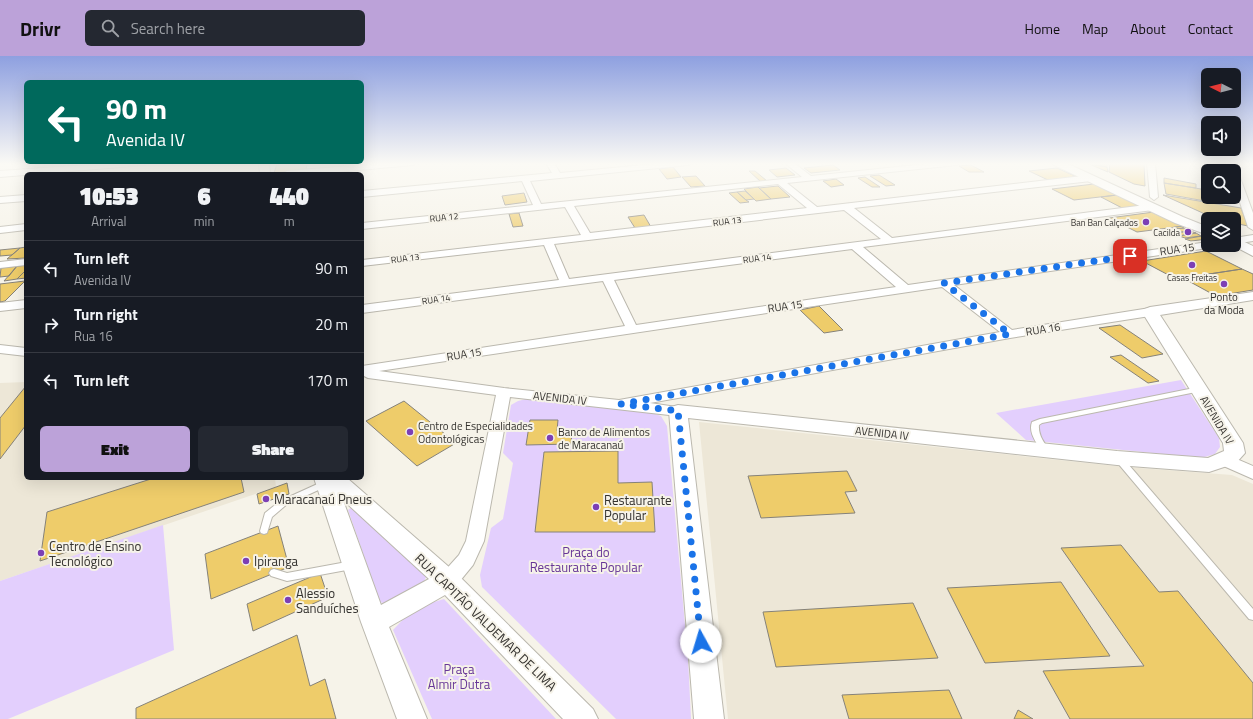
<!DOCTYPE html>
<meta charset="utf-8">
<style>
body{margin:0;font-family:"Titillium Web",sans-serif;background:#242831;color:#f1f3f6;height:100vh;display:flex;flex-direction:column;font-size:15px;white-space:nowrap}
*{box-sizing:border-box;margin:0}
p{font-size:13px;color:#9ea1a6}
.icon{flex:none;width:22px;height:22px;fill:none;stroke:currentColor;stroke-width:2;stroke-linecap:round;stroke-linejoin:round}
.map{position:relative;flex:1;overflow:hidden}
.sheet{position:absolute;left:24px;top:116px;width:340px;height:308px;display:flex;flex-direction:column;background:#171b24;border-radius:6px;box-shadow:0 4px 16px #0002}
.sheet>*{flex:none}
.guide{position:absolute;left:24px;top:24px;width:340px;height:84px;border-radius:6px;box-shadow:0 4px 16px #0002;background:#00695c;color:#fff;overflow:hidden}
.needle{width:26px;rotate:276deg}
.fabs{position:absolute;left:1201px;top:12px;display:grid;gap:8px}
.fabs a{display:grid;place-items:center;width:40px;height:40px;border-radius:6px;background:#171b24;box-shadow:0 4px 16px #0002;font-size:20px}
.pin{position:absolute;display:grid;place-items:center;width:34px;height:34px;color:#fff;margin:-17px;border-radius:8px;box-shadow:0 2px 6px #0006}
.me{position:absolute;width:44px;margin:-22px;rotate:354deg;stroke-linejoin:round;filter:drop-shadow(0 0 3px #0008)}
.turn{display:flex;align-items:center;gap:14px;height:84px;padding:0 16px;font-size:18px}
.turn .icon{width:52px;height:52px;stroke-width:2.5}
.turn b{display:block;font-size:28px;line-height:34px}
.eta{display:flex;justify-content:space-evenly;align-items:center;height:68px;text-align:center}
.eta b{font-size:24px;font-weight:800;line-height:28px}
.action{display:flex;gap:8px;margin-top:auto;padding:8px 16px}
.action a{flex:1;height:46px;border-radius:6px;background:#bca2d9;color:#111;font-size:16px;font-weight:800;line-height:46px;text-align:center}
.action a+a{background:#242831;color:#f1f3f6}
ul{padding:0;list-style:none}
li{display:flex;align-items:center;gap:12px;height:56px;padding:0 16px;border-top:1px solid #363941}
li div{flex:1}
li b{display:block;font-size:15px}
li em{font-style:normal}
header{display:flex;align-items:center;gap:24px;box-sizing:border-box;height:56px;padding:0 20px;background:#bca2d9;color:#111}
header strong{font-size:19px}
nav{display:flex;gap:22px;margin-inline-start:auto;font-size:14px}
.search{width:280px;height:36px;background:#242831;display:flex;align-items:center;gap:10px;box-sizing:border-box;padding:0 14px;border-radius:6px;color:#9ea1a6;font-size:15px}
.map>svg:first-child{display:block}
.built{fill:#ede7d7}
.green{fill:#e3cffd}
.building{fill:#eecc6a;stroke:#85827a}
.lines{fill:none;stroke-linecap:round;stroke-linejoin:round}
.service-casing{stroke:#bbb8ae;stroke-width:2}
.minor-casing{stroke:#bbb8ae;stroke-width:2}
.tertiary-casing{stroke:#bbb8ae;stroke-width:2}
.service{fill:#fff;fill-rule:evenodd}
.minor{fill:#fff;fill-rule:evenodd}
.tertiary{fill:#fff;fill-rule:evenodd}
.route{stroke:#1a73e8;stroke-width:7;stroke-dasharray:0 12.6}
.poi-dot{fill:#7c3fb5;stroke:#f6f3e9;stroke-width:1.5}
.labels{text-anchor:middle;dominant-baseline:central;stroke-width:4;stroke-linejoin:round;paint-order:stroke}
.far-street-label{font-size:9px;fill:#34322f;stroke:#f6f3e9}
.far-poi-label{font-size:9px;fill:#34322f;stroke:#f6f3e9;text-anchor:end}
.street-label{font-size:11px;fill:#34322f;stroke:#f6f3e9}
.poi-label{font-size:11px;fill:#34322f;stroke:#f6f3e9;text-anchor:start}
.near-poi-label{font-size:13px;fill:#34322f;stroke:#f6f3e9;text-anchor:start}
.near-park-label{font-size:13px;fill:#673697;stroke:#f6f3e9}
.near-street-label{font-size:13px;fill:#34322f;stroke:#f6f3e9}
</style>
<header>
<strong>Drivr</strong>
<div class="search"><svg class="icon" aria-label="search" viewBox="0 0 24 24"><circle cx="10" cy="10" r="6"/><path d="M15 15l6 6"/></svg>Search here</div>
<nav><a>Home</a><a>Map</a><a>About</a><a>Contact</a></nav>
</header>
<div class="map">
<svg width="1253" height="663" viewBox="0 0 1253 663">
<rect width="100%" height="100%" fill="#f6f3e9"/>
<path class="built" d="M26,326V422H275L276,431L0,525V327Z
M699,366L1126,411L1232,419L1253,428V663H728Z"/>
<path class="green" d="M1181,324L1219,382L1220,391L1215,398L1201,402L1026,384L996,357Z
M526,343L649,356L661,360L667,370L688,602L691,663H616L482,531L480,519L491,472L503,463L513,407L503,397L511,349L518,345Z
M352,451L426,521L422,531L390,549L380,546L348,454Z
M163,469L174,594L8,663H0V525Z
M444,543L556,663H432L393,574L414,552Z"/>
<path class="building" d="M289,107H307L306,114L274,117L277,108Z
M1086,107L1107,108V111L1089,108Z
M1110,107H1144L1145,130L1134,128L1109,116Z
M1089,108L1107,111L1108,116Z
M833,109L840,114L811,117L804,112Z
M971,109L984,116H969L959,110Z
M673,111L681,121L667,123L659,113Z
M786,112L795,119L777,121L769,114Z
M1057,112L1077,121L1048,124L1029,115Z
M749,115H755L767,125L761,126Z
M879,119L895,129L886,130L870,120Z
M696,120L705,130L691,131L682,121Z
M865,121L880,131H872L858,122Z
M1164,122L1196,128V132L1164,127Z
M836,123L844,129L831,131L823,125Z
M1164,127L1201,133L1205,145L1166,138Z
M1094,128L1117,139L1074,144L1052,133Z
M778,130L790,141L771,143L759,132Z
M758,131L759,132L771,143L756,145L744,133Z
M745,135L754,143L746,144L737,136Z
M737,136L746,144L749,146L740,147L729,137Z
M524,137L527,146L505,149L502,140Z
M1117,139L1141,150L1124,153L1101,141Z
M1163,139L1241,152L1248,170L1234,167V163H1216Z
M1154,156L1184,170L1137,176L1109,162Z
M519,157L523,170L513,171L509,158Z
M644,159L651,171L635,172L628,161Z
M1181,170L1184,172L1168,174L1165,173Z
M1184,172L1190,175L1174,177L1168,174Z
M1190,175L1196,177L1179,180L1174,177Z
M1196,177L1201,180L1185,182L1179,180Z
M1202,180L1208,183L1191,185L1185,183Z
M26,191V202L7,203L20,192Z
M20,192L12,199L0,200V194Z
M1206,195L1242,213L1176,223L1142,205Z
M26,209V214L17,223L4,225L17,210Z
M17,210L9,220L0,221L1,212Z
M1242,213L1253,218V234L1216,240L1183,222Z
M26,214V222L17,223Z
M25,225L5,245L0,246V228Z
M819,250L843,274L824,277L800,254Z
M1120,269L1163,298L1142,302L1099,272Z
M1121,299L1159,325L1148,327L1110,301Z
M26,330V369L0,403V362Z
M404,345L456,387L417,410L366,365Z
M530,364H558L557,375H572L571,388L526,389Z
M618,395V427L652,426L655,476H535L544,396Z
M847,415L857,435L845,436L855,457L761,462L748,420Z
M154,422H241L244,436L40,505L47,456Z
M287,427L289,438L259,448L257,438Z
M278,470L289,511L211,543L205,498Z
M1121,489L1159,536L1178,535L1253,627V663H1070L1043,615L1144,610L1061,492Z
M320,517L328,541L253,575L247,548Z
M1061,526L1110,600L985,607L947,532Z
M913,547L938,602L776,611L763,556Z
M297,579L310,630L325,623L336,663H136V652Z
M949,634L962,663H849L842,639Z
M1018,654L1033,663H1014Z"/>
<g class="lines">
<defs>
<path id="service" d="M1199,331L1203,333L1201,335L1042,367L1039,369C1038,379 1044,386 1049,394L1048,396H1042C1037,387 1028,377 1032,366L1040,363Z
M1119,400L1122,401L1253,553V564L1249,563L1116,405L1115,403L1116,401Z
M324,425L327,426L328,428L327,430L286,449L272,461L267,477L264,478L261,477L260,475L265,457L280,445Z
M352,505L355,506L357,509L355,512L352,513L287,525L271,520L269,517L271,514L274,513L287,517Z"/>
<path id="minor" d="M115,107H148L144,109L0,121V115Z
M388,107H417L413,109L315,118H283L287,115Z
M546,107H554L560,117L665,107H692L688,109L530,125L541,148L802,121L785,107H794L811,120L935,107H960L956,109L787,127L817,151L1091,119L1095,122L1091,125L854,152L892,182L1153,148L1158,151L1153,154L863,191L908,229L1208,186V189H1213L1208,192L954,229L1012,274L1150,252L1154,253L1156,256L1154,259L1150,260L1010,282L650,347L683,352L685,355L683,358L678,360L510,341L484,485L473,509L455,531L448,533L441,531L438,525L441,519L459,499L466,485L496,339L368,322L362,319V310L625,270L603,225L362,257V249L559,224L544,189L362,210V204L581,179L565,151L362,173V167L533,149L522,125L362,141V135L552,117ZM778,128L807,152L590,177L574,150ZM844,154L881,183L569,223L554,188ZM852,193L896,231L636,269L614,224ZM942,231L1000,276L619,344L504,332L379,315Z
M1147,107H1155L1158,141L1154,144L1150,141Z
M1234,114L1238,116L1253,157V174L1248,171L1234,128V115H1231Z
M26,139V145L0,147V141Z
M26,168V174L0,177V171Z
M1253,179V185L1234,188V182Z
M26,203V209L0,212V206Z
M26,244V252L0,255V247Z
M0,289L26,292V300L0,297Z
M1225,398L1253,410V423L1219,408L1217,404L1219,400Z"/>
<path id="tertiary" d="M259,107H269L270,118H260Z
M1053,107H1066L1183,161L1208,171V179L1175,167L1054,109Z
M1234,181L1253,190V200L1232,189H1234Z
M1253,236V244L1160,259L1243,387L1245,397L1236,407L1209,416L1117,409L688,362L724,663H694L669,355L671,351L678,349L1117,395L1208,402L1224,395L1223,387L1142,256L1145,253L1150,251Z
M314,422H347L457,518L593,653L598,663H563L445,539L389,571L427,663H397L361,566ZM343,444L429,523L381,549Z"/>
</defs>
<use href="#service" class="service-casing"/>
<use href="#minor" class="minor-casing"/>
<use href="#tertiary" class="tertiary-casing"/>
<use href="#service" class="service"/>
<use href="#minor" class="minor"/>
<use href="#tertiary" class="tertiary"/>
</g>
<linearGradient id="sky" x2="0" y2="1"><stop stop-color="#8ea0e0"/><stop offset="0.54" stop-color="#fbfaf5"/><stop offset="1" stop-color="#fbfaf5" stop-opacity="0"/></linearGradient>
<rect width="1253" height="200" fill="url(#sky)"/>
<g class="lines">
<path class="route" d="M701,586L678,355L621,348L1010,278L944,227L1130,200"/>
</g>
<g class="poi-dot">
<circle cx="1146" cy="166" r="4"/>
<circle cx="1188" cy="176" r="4"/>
<circle cx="1192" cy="209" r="4"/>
<circle cx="1224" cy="228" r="4"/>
<circle cx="410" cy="376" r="4"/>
<circle cx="550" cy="382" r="4"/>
<circle cx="266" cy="443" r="4"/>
<circle cx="596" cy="451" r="4"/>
<circle cx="41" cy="497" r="4"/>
<circle cx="246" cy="505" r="4"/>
<circle cx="288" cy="544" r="4"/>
</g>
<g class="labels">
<g class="far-street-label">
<text transform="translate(444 161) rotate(-6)">RUA 12</text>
<text transform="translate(727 165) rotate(-7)">RUA 13</text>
<text transform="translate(405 202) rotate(-7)">RUA 13</text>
<text transform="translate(757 202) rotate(-7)">RUA 14</text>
<text transform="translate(436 243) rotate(-8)">RUA 14</text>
</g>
<g class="far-poi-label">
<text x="1138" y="166">Ban Ban Calçados</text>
<text x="1180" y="176">Cacilda</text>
<text x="1192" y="221" text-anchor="middle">Casas Freitas</text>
</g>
<g class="street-label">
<text transform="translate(1177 193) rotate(-8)">RUA 15</text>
<text transform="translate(785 250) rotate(-8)">RUA 15</text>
<text transform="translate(1043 273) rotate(-9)">RUA 16</text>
<text transform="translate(464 298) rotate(-9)">RUA 15</text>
<text transform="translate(560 342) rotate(6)">AVENIDA IV</text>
<text transform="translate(1217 364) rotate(59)">AVENIDA IV</text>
<text transform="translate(882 377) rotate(6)">AVENIDA IV</text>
</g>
<g class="poi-label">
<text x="1224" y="241" text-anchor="middle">Ponto<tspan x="1224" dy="13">da Moda</tspan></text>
<text x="418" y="370">Centro de Especialidades<tspan x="418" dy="13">Odontológicas</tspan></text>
<text x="558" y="376">Banco de Alimentos<tspan x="558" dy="13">de Maracanaú</tspan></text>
</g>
<g class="near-poi-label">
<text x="274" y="443">Maracanaú Pneus</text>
<text x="604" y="444">Restaurante<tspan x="604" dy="15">Popular</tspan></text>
<text x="49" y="490">Centro de Ensino<tspan x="49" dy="15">Tecnológico</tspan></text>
<text x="254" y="505">Ipiranga</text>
<text x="296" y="537">Alessio<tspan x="296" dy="15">Sanduíches</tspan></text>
</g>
<g class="near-park-label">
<text x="586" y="496">Praça do<tspan x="586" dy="15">Restaurante Popular</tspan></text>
<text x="459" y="613">Praça<tspan x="459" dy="15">Almir Dutra</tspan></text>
</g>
<g class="near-street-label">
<text transform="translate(486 566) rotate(44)">RUA CAPITÃO VALDEMAR DE LIMA</text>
</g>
</g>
</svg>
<div class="fabs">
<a><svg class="needle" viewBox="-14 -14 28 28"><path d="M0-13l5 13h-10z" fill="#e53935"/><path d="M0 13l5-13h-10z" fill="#9ea1a6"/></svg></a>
<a><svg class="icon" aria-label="sound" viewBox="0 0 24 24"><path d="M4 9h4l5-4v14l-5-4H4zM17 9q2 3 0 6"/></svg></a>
<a><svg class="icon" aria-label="search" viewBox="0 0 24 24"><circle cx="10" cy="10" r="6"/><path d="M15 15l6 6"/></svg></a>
<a><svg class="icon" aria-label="layers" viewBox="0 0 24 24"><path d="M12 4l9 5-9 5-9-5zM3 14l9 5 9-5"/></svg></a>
</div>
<div class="pin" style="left:1130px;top:200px;background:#d93025"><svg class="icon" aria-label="arrive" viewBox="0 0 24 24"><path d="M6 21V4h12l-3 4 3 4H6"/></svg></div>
<svg class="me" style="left:701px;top:586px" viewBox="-20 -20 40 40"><circle r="19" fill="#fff"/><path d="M0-13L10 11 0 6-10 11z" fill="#1a73e8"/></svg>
<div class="guide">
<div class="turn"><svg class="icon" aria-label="left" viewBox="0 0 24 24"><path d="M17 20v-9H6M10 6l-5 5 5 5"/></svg><div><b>90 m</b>Avenida IV</div></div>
</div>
<section class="sheet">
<div class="eta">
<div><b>10:53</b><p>Arrival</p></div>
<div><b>6</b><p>min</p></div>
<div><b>440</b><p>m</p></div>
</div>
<ul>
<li><svg class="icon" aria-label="left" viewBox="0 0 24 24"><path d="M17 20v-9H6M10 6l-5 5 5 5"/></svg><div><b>Turn left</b><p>Avenida IV</p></div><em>90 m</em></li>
<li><svg class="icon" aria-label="right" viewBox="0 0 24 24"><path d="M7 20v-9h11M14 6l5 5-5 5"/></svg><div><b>Turn right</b><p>Rua 16</p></div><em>20 m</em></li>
<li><svg class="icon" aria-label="left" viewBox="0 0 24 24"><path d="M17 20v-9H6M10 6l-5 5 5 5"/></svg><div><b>Turn left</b></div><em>170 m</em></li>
</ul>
<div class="action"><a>Exit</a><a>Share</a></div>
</section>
</div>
